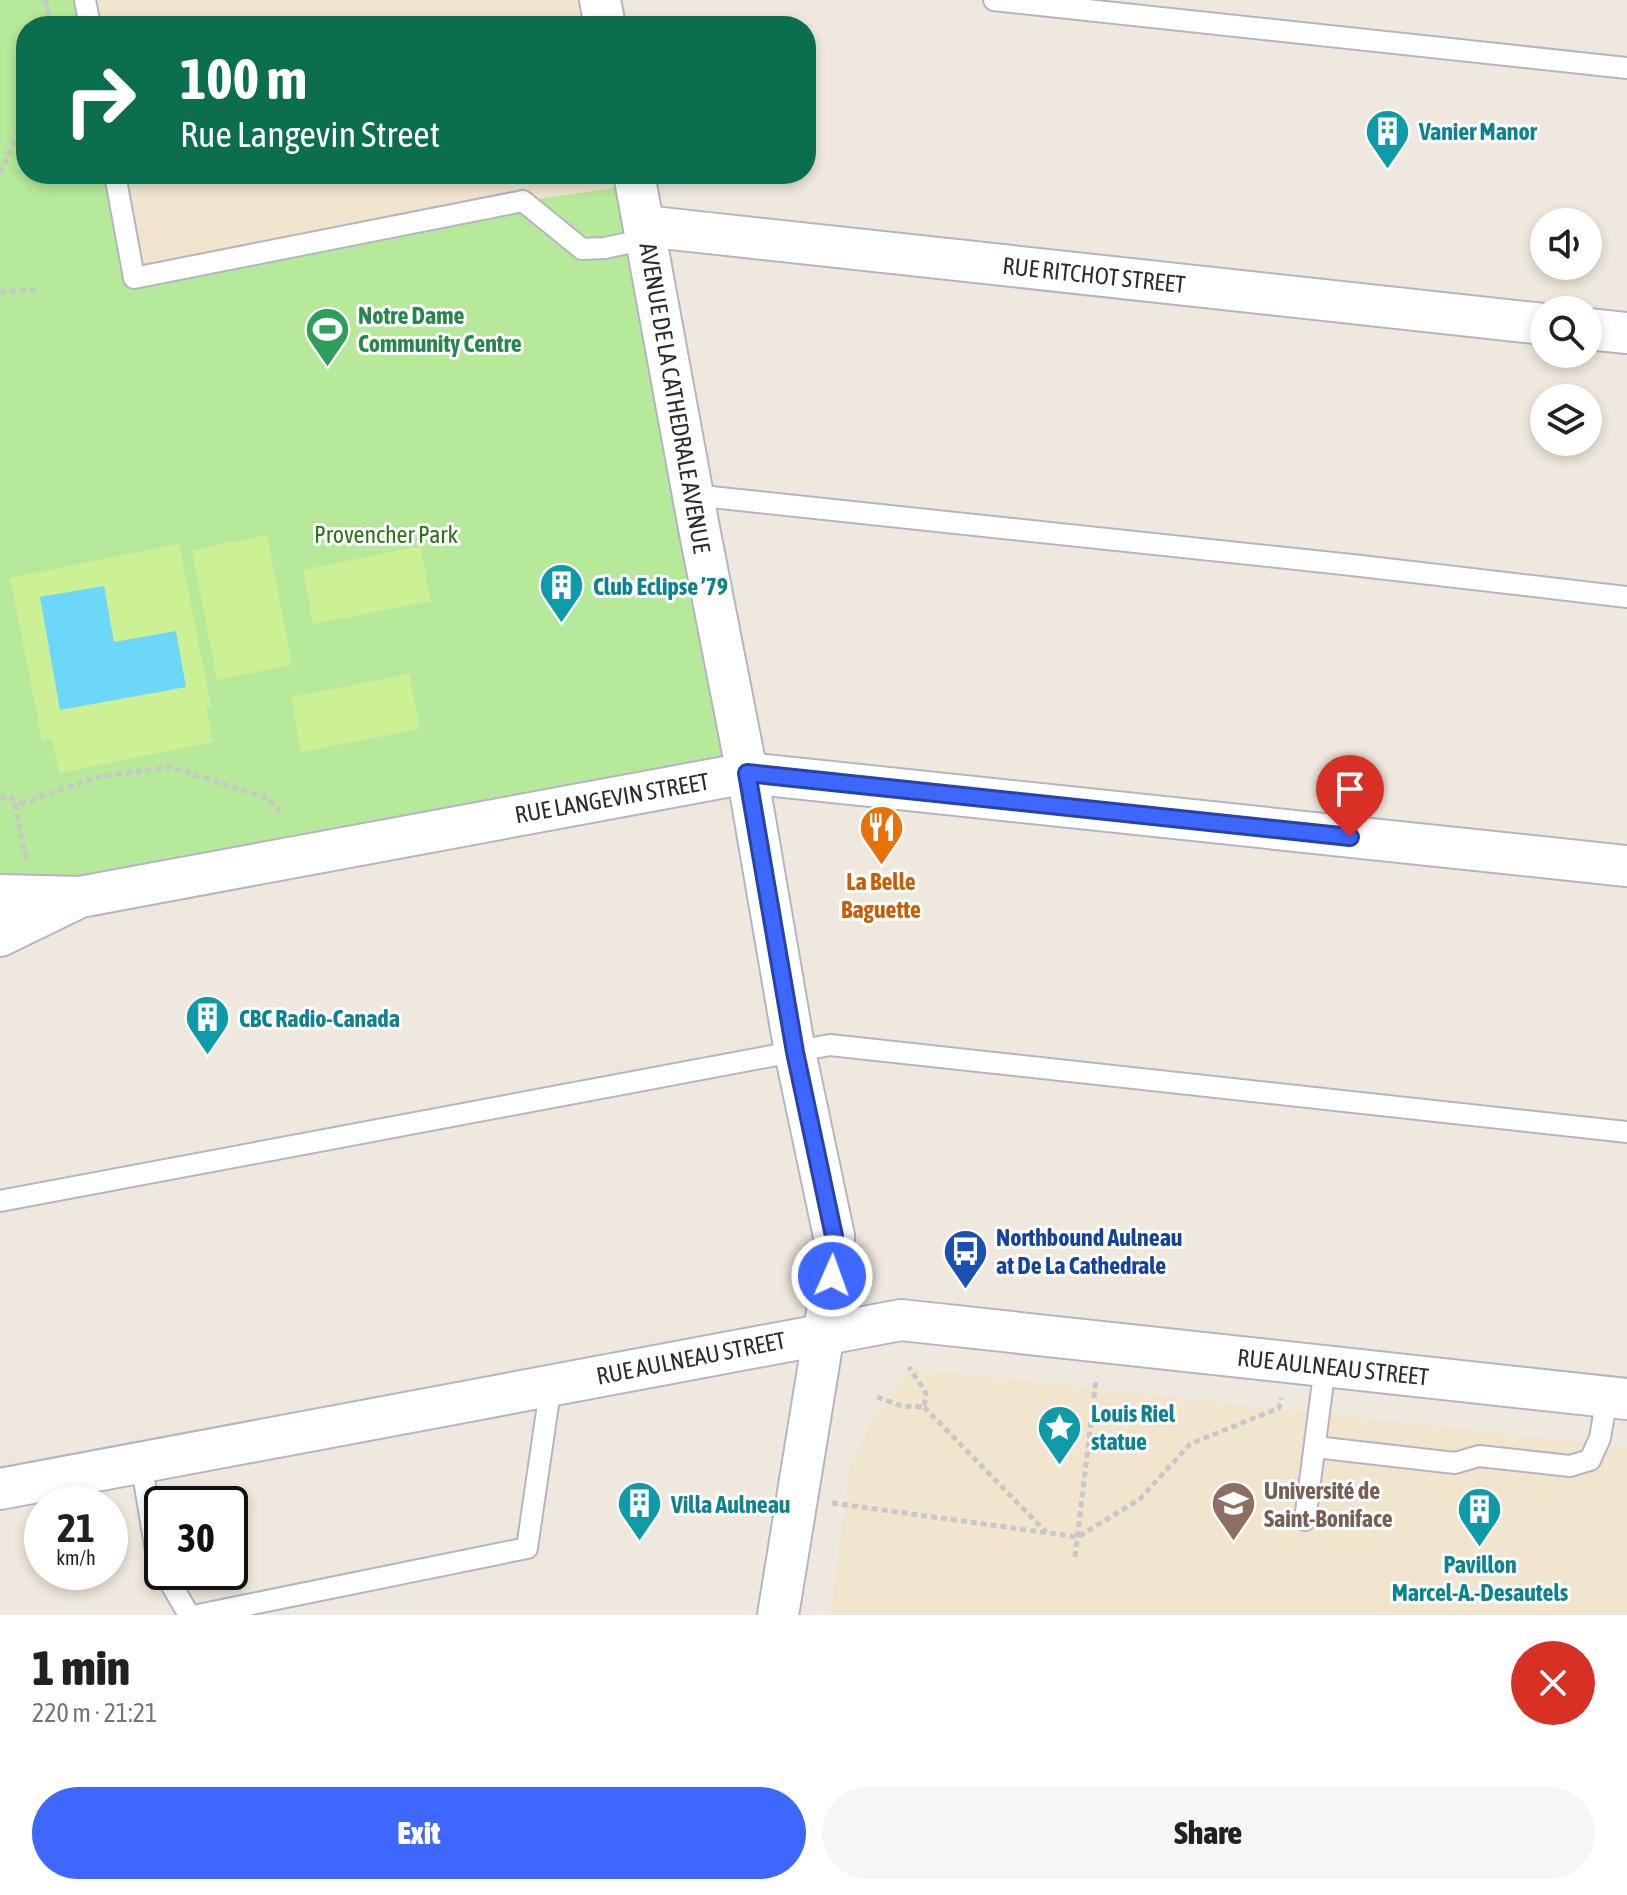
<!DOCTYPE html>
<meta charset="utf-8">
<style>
body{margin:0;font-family:"Asap Condensed",sans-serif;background:#f6f6f6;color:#202124;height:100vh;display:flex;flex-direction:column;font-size:30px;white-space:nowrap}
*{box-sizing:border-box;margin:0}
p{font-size:26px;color:#757577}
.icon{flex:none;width:44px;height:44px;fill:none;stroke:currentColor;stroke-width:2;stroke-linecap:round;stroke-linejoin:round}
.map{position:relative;height:1615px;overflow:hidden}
.panel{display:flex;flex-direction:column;background:#fff;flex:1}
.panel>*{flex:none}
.banner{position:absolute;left:16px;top:16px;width:800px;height:168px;border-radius:32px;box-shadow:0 4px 12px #0003;background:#0b6e4f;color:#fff;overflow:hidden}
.buttons{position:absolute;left:1530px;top:208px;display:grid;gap:16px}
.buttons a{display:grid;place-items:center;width:72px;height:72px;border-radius:50%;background:#fff;box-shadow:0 4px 12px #0003;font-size:40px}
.speed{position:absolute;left:24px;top:1486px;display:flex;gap:16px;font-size:40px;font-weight:700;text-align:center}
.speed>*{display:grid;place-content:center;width:104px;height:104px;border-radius:50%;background:#fff;box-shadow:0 4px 12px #0003;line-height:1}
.speed small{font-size:20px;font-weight:400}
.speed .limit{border:4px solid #111;border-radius:12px;background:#fff;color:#111}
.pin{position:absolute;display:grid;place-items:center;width:68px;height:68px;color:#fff;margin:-82px -34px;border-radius:50% 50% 50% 0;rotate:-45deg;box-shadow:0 0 8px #0007}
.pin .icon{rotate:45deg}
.me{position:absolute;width:88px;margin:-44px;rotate:2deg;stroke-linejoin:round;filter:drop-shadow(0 0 6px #0008)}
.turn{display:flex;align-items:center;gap:28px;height:168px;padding:0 32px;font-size:36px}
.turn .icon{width:104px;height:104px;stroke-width:2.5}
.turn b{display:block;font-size:56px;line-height:68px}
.round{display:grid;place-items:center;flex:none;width:84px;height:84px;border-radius:42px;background:#f6f6f6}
.head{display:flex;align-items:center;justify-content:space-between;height:136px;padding:0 32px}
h1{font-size:48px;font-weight:800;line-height:60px}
.button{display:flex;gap:16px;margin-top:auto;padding:16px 32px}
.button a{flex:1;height:92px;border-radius:48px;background:#3d67ff;color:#fff;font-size:32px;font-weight:800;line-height:92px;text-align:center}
.button a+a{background:#f6f6f6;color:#202124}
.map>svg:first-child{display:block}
.education{fill:#f2e5ce}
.green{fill:#b6e999}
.pitch{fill:#ccf194}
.water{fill:#6cd7f8}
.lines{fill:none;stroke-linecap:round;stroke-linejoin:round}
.service-casing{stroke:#b3b6c2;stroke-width:24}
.minor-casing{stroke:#b3b6c2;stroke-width:44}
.path{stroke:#c8c8c8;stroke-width:5;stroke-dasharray:6 4;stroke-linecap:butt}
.service{stroke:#fff;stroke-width:20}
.minor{stroke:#fff;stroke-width:40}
.route-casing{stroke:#2843a6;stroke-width:20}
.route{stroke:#3d67ff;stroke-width:14}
.labels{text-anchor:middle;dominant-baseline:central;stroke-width:6;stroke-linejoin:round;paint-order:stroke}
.culture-label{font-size:24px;font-weight:bold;fill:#0d838f;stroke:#fff;text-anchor:start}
.street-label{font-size:24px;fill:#2d2d2d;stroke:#fff}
.leisure-label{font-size:24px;font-weight:bold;fill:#27864d;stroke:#fff;text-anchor:start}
.park-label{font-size:24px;fill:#2c7216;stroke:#fff}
.food-label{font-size:24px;font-weight:bold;fill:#c56008;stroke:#fff}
.transit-label{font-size:24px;font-weight:bold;fill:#164399;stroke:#fff;text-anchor:start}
.education-label{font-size:24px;font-weight:bold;fill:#785e54;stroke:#fff;text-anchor:start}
</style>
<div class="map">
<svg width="1627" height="1615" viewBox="0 0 1627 1615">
<rect width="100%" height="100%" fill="#efe8df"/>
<path class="education" d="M85,0H600L605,26H90Z
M115,174H634L636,185L523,201L134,278Z
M920,1369L1627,1447V1615H831L849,1470L872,1420L906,1376Z"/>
<path class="green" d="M0,0H85L90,26H26V174H115L135,278L523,201L636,185L747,773L0,895Z"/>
<path class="pitch" d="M267,535L292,665L217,680L192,550Z
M179,544L211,706L206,708L213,742L59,773L52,739L42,740L10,578Z
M420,546L431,601L313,624L303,570Z
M409,674L420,729L301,752L291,697Z"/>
<path class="water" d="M104,586L114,642L176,631L186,687L60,710L40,597Z"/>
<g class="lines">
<defs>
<path id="service" d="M85,0L90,26
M994,0L1627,68
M115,174L134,278L523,201L582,249L605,248L646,239
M692,495L1352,565L1627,597
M0,1201L830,1045L1627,1132
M1315,1447L1455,1463L1479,1456L1570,1466L1590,1460L1600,1438L1607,1397
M141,1462L158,1563L162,1569
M1305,1520L1325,1366
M164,1572L189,1615
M198,1615L527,1548L551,1384"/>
<path id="minor" d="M600,0L605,26
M634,174L699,528L747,773L795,1052L834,1236L832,1276L824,1333L778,1615
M644,226L1544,324
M1588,329L1627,333
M0,895L80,897L747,773L1627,866
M0,936L76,899
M0,1489L901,1320L1627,1399"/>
</defs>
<use href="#service" class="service-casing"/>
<use href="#minor" class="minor-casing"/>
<path class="path" d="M45,0L52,26
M0,173L26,116
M0,292L35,290
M0,798L10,797L23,804
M26,859L15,806L98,777L170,767L267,798L280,812
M877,1397L902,1406L924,1407L926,1393L909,1367
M924,1407L1046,1532
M832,1503L1078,1537L1140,1499L1190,1444L1279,1408L1281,1398
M1075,1557L1096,1379"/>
<use href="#service" class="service"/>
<use href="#minor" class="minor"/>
</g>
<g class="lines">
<defs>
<path id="route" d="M832,1276L834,1236L795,1052L747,773L1350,837"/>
</defs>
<use href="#route" class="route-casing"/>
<use href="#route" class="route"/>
</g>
<defs>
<symbol id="building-pin" viewBox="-11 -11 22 30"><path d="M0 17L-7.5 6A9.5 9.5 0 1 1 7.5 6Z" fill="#0f9aa8" stroke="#fff"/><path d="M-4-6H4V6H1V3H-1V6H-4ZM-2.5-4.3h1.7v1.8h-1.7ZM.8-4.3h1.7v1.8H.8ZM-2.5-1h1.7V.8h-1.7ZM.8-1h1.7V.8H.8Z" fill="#fff"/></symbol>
<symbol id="stadium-pin" viewBox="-11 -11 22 30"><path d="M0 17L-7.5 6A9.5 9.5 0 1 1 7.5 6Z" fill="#2e9e5b" stroke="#fff"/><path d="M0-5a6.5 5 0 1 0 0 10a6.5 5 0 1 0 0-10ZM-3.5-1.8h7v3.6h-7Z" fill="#fff"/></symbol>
<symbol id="restaurant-pin" viewBox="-11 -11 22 30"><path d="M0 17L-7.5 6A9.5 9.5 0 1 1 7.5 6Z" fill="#e8710a" stroke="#fff"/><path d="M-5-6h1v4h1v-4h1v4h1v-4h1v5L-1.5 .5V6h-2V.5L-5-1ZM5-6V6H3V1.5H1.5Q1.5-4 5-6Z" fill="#fff"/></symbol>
<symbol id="bus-pin" viewBox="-11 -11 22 30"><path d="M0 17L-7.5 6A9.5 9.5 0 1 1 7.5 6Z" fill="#1a4fb4" stroke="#fff"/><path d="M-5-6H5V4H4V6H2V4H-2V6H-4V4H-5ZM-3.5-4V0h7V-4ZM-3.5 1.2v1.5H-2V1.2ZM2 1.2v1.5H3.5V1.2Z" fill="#fff"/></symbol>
<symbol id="sight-pin" viewBox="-11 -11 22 30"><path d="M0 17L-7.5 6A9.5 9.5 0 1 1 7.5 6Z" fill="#0f9aa8" stroke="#fff"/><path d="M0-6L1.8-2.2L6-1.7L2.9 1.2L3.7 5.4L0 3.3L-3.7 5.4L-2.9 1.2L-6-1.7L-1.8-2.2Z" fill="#fff"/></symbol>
<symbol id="university-pin" viewBox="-11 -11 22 30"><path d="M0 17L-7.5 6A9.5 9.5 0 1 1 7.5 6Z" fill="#8d6e63" stroke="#fff"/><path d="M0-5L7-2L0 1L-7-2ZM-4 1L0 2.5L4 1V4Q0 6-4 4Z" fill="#fff"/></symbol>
</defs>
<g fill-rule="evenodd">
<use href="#building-pin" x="1362" y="106" width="51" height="69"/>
<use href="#stadium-pin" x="302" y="304" width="51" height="69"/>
<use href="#building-pin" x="536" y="560" width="51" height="69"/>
<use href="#restaurant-pin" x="856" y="802" width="51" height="69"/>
<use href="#building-pin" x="182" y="992" width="51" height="69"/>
<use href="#bus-pin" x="940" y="1226" width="51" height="69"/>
<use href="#sight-pin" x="1034" y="1402" width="51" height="69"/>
<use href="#building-pin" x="614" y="1478" width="51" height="69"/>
<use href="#university-pin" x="1208" y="1478" width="51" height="69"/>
<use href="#building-pin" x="1454" y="1484" width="51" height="69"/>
</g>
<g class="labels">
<g class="culture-label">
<text x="1419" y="131">Vanier Manor</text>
<text x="593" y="586">Club Eclipse ’79</text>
<text x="239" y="1018">CBC Radio-Canada</text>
<text x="1091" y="1413">Louis Riel<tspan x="1091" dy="28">statue</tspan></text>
<text x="671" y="1504">Villa Aulneau</text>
<text x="1480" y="1564" text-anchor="middle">Pavillon<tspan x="1480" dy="28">Marcel-A.-Desautels</tspan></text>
</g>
<g class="street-label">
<text transform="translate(1094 275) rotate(6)">RUE RITCHOT STREET</text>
<text transform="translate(675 398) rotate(80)">AVENUE DE LA CATHEDRALE AVENUE</text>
<text transform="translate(612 798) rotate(-10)">RUE LANGEVIN STREET</text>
<text transform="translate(691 1358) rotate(-11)">RUE AULNEAU STREET</text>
<text transform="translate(1333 1367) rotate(6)">RUE AULNEAU STREET</text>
</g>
<g class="leisure-label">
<text x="358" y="315">Notre Dame<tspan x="358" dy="28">Community Centre</tspan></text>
</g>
<g class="park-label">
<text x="386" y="534">Provencher Park</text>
</g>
<g class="food-label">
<text x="881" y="881">La Belle<tspan x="881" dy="28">Baguette</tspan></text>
</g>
<g class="transit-label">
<text x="996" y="1237">Northbound Aulneau<tspan x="996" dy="28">at De La Cathedrale</tspan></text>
</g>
<g class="education-label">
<text x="1264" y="1490">Université de<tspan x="1264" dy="28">Saint-Boniface</tspan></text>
</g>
</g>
</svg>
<div class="buttons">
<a><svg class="icon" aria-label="sound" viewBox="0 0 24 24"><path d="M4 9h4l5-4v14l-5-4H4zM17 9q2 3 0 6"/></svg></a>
<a><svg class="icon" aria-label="search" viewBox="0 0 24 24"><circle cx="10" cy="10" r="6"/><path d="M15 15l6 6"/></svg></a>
<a><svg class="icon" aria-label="layers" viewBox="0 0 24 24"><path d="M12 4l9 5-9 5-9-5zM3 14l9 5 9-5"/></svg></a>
</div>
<div class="speed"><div>21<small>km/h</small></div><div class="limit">30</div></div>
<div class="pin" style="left:1350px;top:837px;background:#d93025"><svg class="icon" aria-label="arrive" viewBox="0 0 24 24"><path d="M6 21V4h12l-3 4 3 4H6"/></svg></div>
<svg class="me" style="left:832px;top:1276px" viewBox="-20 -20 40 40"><circle r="17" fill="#3d67ff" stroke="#fff" stroke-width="3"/><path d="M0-11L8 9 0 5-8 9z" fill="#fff"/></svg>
<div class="banner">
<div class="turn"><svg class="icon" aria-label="right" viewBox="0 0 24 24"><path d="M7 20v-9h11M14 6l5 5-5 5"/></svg><div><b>100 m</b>Rue Langevin Street</div></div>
</div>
</div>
<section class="panel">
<div class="head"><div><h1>1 min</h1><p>220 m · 21:21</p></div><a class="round" style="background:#d93025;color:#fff"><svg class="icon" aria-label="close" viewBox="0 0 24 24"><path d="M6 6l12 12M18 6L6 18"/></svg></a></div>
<div class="button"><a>Exit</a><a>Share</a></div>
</section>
